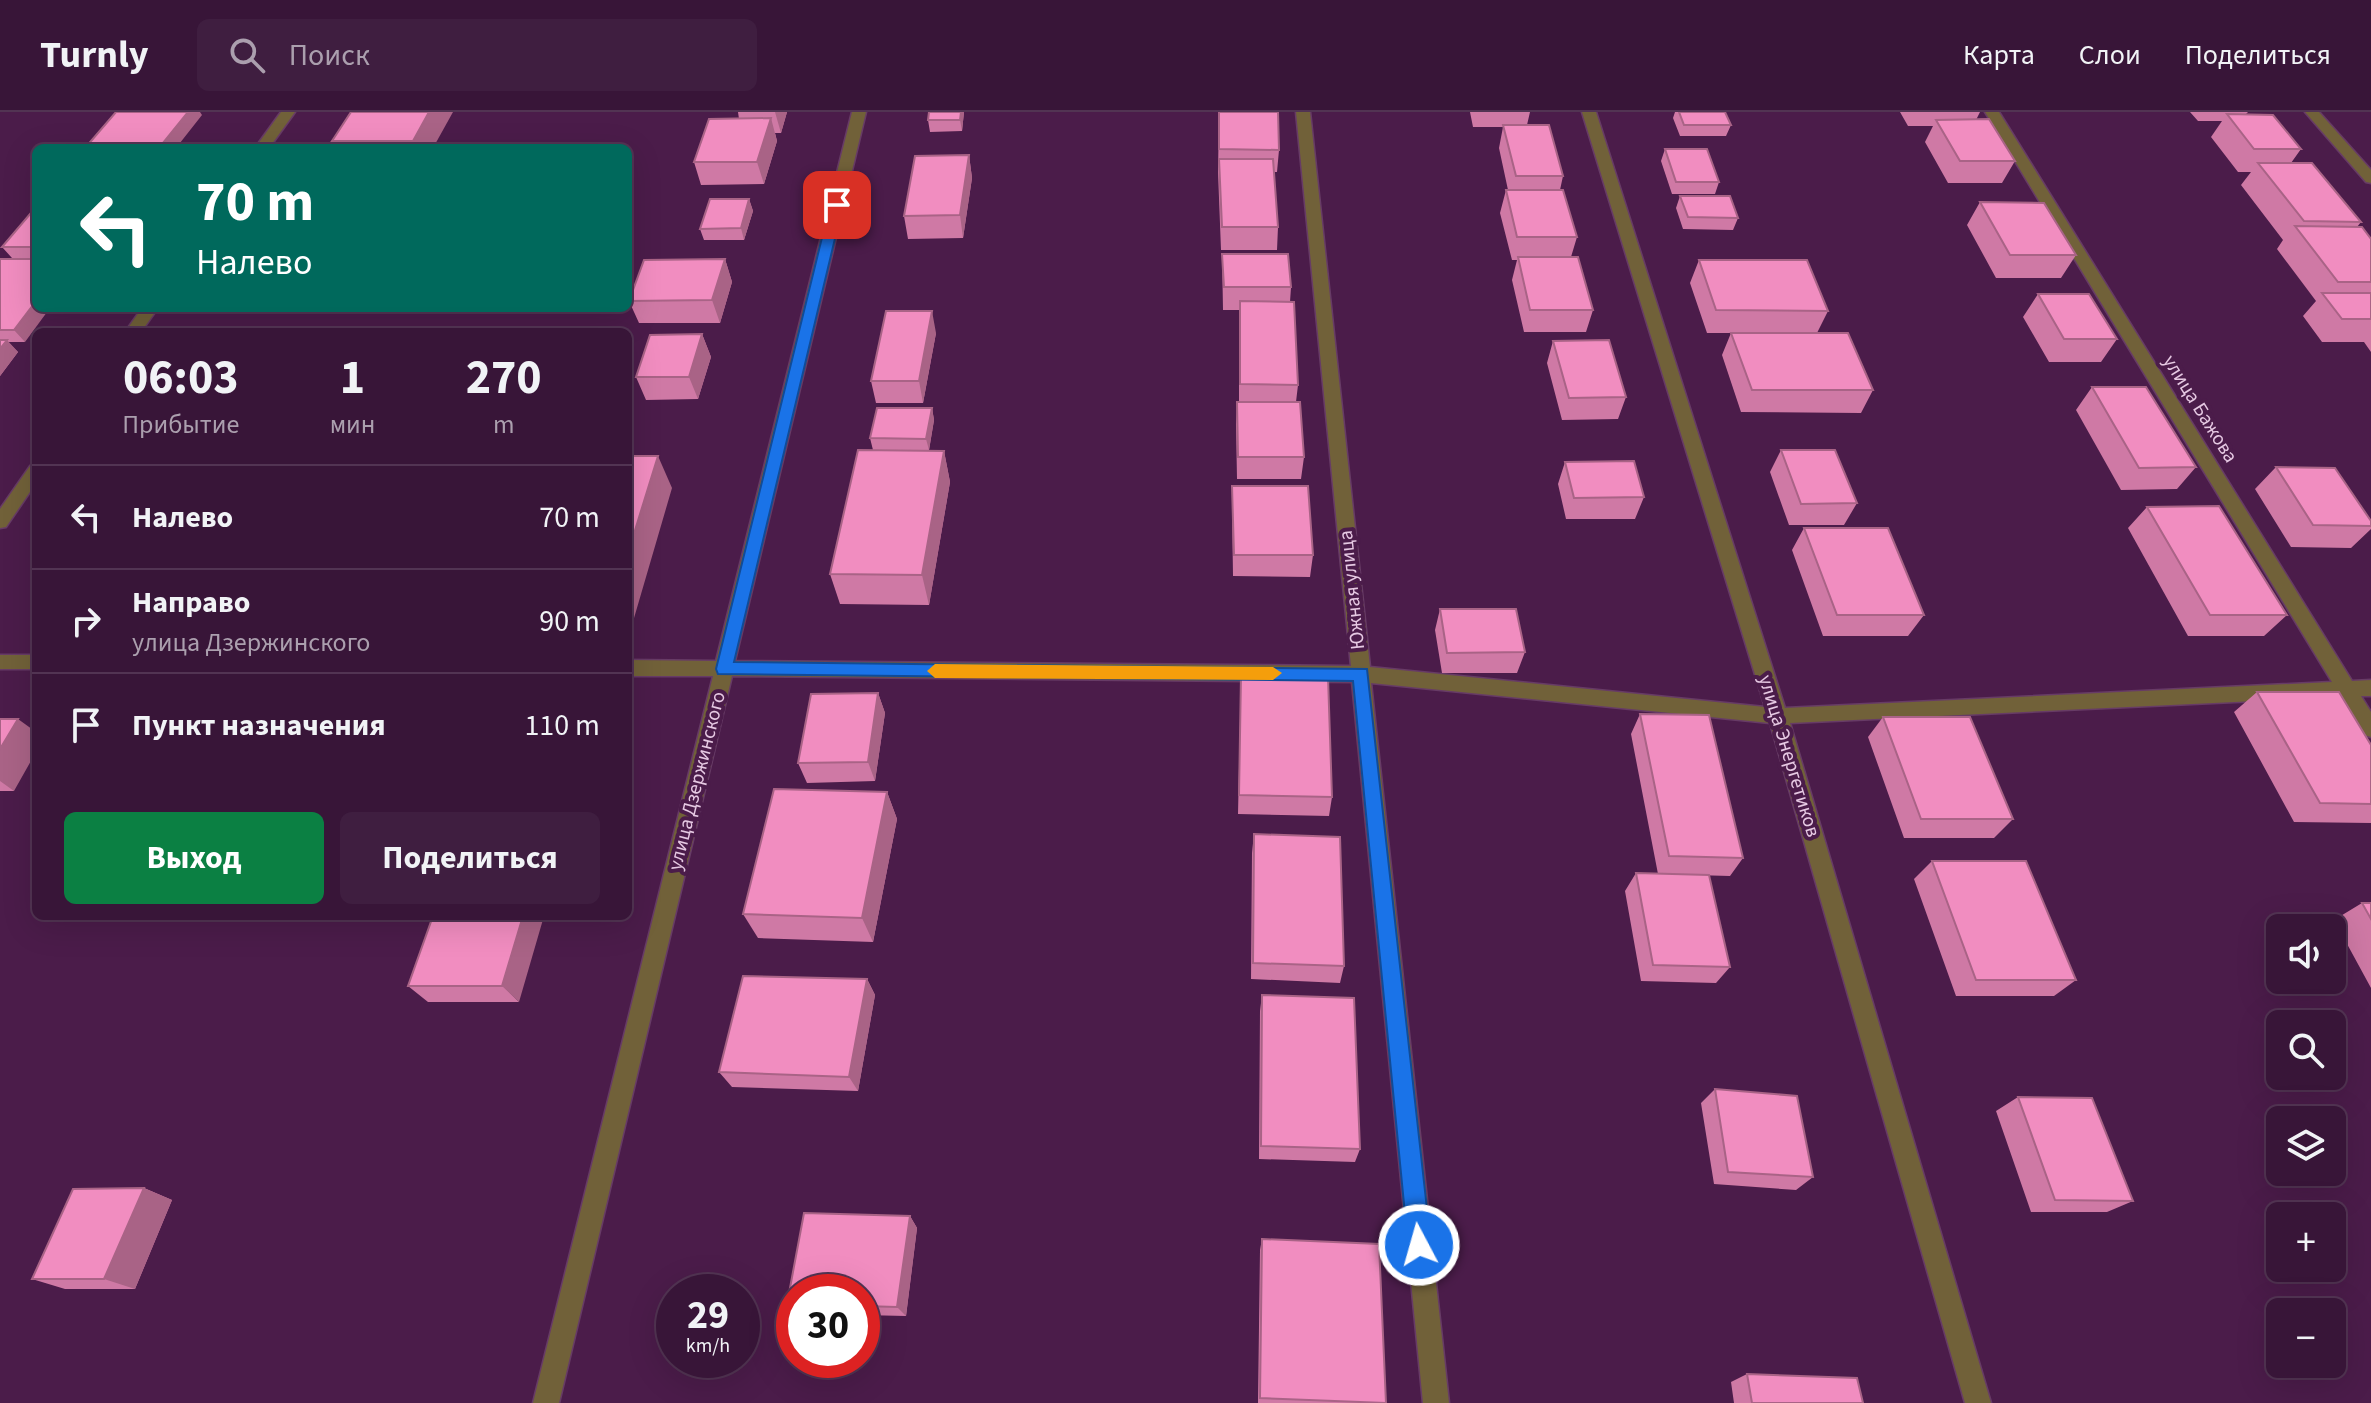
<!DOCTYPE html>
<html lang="ru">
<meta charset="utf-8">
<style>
body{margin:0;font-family:"Source Sans 3",sans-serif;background:#3f1e40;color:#f1f3f6;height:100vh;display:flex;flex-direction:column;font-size:30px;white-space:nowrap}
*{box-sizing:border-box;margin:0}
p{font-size:26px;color:#ab9fae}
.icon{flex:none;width:44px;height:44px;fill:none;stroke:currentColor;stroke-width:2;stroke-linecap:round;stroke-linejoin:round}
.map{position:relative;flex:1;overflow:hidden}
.sheet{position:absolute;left:32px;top:216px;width:600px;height:592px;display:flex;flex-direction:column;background:#381538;border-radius:12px;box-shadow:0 8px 32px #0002,0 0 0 2px #523453}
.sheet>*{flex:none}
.top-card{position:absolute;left:32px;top:32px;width:600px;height:168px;border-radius:12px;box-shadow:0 8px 32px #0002,0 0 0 2px #523453;background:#00695c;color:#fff;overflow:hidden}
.tools{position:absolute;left:2266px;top:802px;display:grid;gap:16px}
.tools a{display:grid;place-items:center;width:80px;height:80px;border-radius:12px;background:#381538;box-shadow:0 8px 32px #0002,0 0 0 2px #523453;font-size:40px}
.speed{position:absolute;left:656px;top:1162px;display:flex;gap:16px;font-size:40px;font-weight:700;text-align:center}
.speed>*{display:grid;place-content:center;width:104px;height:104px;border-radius:50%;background:#381538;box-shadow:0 8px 32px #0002,0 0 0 2px #523453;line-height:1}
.speed small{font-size:20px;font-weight:400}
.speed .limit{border:12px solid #d22;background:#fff;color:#111}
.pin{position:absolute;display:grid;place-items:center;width:68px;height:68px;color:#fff;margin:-34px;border-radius:16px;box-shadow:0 4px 12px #0006}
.me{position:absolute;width:88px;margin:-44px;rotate:354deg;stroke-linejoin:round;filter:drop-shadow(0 0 6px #0008)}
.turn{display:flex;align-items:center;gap:28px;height:168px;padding:0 32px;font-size:36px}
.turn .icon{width:104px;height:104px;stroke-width:2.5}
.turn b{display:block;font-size:56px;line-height:68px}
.eta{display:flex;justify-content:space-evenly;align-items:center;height:136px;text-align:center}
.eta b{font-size:48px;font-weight:700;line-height:56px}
.action{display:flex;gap:16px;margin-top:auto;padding:16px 32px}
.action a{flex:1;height:92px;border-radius:12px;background:#0b8043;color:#fff;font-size:32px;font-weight:700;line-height:92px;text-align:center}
.action a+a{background:#3f1e40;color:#f1f3f6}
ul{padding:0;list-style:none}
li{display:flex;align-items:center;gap:24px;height:104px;padding:0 32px;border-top:2px solid #523453}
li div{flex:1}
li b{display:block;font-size:30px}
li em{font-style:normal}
header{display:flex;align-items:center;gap:48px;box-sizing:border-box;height:112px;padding:0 40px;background:#381538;border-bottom:2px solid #523453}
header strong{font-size:38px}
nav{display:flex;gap:44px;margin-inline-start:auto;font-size:28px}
.search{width:560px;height:72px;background:#3f1e40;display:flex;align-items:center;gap:20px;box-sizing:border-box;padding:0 28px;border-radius:12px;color:#ab9fae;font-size:30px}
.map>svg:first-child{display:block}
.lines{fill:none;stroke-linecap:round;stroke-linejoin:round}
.minor-casing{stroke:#673b66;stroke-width:3}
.minor{fill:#716139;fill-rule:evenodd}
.wall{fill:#cf79a5}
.shaded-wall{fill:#a96386}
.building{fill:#f18dc0;stroke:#a96386;stroke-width:2}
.route{fill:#1a73e8;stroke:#114b97;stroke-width:2}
.slow{fill:#f59e0b}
.labels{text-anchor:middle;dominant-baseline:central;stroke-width:8;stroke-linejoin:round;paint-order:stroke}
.street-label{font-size:20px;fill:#e6c9e3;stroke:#4b1c4a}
</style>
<header>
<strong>Turnly</strong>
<div class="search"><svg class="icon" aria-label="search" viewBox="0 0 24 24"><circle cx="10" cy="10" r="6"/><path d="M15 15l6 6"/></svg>Поиск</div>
<nav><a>Карта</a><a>Слои</a><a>Поделиться</a></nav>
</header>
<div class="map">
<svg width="2371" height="1291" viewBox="0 0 2371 1291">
<rect width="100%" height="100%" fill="#4b1c4a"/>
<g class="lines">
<defs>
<path id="minor" d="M281,0H295L269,36H255Z
M852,0H866L735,549L1351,554L1296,0H1310L1370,555L1765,595L1582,0H1596L1785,596L2332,570L1985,0H1999L2352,569L2371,568V584H2361L2371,600V625L2364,623L2341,585L1790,611L1991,1291H1965L1770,611L1371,571L1449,1291H1423L1352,570L732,564L559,1291H533L713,564H628V548L716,549Z
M2305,0H2319L2371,58V71L2366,70Z
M142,196H158L141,220H125Z
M36,352V371L6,415L0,416V397L30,354Z
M0,543H36V557H0Z"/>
</defs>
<use href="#minor" class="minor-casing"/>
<use href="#minor" class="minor"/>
</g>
<path class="wall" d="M351,0L433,36H336L332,29Z
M738,0H787L781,21H775L777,29L764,72L701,73L694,50L739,7Z
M964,0L962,19L930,20L928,8Z
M1219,0L1279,38L1277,60H1274L1278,115L1277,138H1221L1218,60Z
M1470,0H1530L1527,13L1563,64L1560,78L1577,125L1571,145L1593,198L1586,220H1524L1512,168L1517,148H1512L1500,101L1506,78H1508L1499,36L1503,15H1473Z
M1675,0H1725L1731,13L1726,24H1680L1673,6Z
M1900,0H1980L1976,8L2015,49L2002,71H1948L1925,30L1933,14H1908Z
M2190,0H2248L2246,2L2301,37L2291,51L2361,110L2357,115L2371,127V240L2364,230H2322L2303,204L2316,189L2277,137L2283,128L2241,73L2251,60H2238L2211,25L2222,9H2198Z
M1665,37L1719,70L1715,82H1672L1661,49Z
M969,43L972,66L963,126L908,127L904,104Z
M1680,84L1738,106L1733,118L1683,117L1676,96Z
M749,87L753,99L744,128H704L700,117Z
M1980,90L2076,143L2061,166H1996L1967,113Z
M36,95V146H12L2,135Z
M1222,142L1291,175L1290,190L1298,273L1296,290L1304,345L1301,367H1237L1236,312L1237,290H1239V198H1223Z
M0,147L25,230H8L18,240L0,264Z
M725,147L732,170L720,211H639L629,189Z
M1699,148L1828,199L1817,221L1873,278L1861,301L1741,300L1722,243L1731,221H1707L1690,171Z
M2038,182L2117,227L2101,250H2049L2023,205Z
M246,196H336L247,197Z
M936,221L923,291H876L871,269Z
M702,222L711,245L698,287L646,288L636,265Z
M1553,229L1626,285L1618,307L1562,308L1547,251Z
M2092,275L2196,355L2177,377L2121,378L2076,298Z
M932,296L934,308L929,338L944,339L950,370L929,493L840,492L830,462L873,338L870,326Z
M1781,338L1857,391L1844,413H1789L1770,360Z
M1565,350L1644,385L1635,407H1566L1558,372Z
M2276,355L2371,409V417L2351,436L2291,435L2255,377Z
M1232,374L1313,443L1310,465L1233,464L1232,396Z
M2147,395L2287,503L2264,524H2188L2128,416Z
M1804,416L1924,503L1908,524H1823L1792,438Z
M1440,497L1525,540L1517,561H1442L1435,518Z
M1241,563L1332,685L1329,704L1238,702Z
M2257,580L2371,633V711L2294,710L2234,600Z
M878,581L885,601L875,669L807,671L798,651Z
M1640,602L1743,746L1730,764L1658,762L1631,622Z
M1883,605L2013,707L1994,726H1904L1868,625Z
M0,607L14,679H0Z
M887,680L897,707L873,830L758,826L743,802Z
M1254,722L1344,854L1340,871L1251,867L1252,741Z
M1932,749L2076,868L2054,884H1956L1914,767Z
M1636,761L1730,855L1716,871L1641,869L1625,779Z
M2362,791H2371V876L2334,808Z
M433,804L519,890H428L408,874Z
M867,867L875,883L858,979L732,975L719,960Z
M1262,883L1360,1037L1355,1050L1259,1047L1260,899Z
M1715,977L1813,1065L1796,1078L1714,1072L1701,991Z
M2018,985L2133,1089L2107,1100H2031L1996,999Z
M144,1076L172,1088L135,1177H65L32,1167Z
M804,1101L910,1104L917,1116L906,1204L862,1203V1180H794V1198L787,1192Z
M1262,1127L1386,1291H1258L1260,1138Z
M1747,1262L1863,1291H1734L1731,1270Z"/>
<path class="shaded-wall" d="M188,0H200L202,3L176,36H159Z
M429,0H453L433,36H416L413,29Z
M775,0H787L781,21Z
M961,0H964L962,19L960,8Z
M771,6L777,29L764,72L757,50Z
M969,43L972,66L963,126L960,103Z
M749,87L753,99L744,128L741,116Z
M725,147L732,170L720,211L712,188Z
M36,189V196H50L25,230L14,218Z
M932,199L936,221L923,291L919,269Z
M702,222L711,245L698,287L689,265Z
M7,228L18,240L0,264V237Z
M932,296L934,308L929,338L926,327Z
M944,339L950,370L929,493L922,463Z
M658,344L672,376L632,513L628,507V441Z
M878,581L885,601L875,669L868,650Z
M18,607L36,620V640L14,679L0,669V637Z
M887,680L897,707L873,830L862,806Z
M523,804H544L519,890L502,874Z
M867,867L875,883L858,979L849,965Z
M144,1076L172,1088L135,1177L104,1167Z
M910,1104L917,1116L906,1204L897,1195Z"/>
<path class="building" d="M116,0H188L159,36H85Z
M351,0H429L413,29H332Z
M929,0H961L960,8H928Z
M1219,0H1278L1279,38L1219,37Z
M1679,0H1725L1731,13H1684Z
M2227,2L2273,3L2301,37H2254Z
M771,6L757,50H694L709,7Z
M1989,7L2015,49H1960L1936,8Z
M1503,13H1549L1563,64H1516Z
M1665,37H1707L1719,70H1676Z
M969,43L960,103L904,104L915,44Z
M1219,47H1273L1278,115H1222Z
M2258,51H2312L2361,110L2304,109Z
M1506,78H1563L1577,125H1517Z
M1680,84H1730L1738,106L1688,105Z
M710,87H749L741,116L700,117Z
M1980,90L2044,91L2076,143H2010Z
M36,95V135H2Z
M2295,114L2362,115L2371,127V170H2338Z
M1222,142H1288L1291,175H1224Z
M1518,145H1578L1593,198H1530Z
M0,147H36V189L14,218H0Z
M725,147L712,188L629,189L644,148Z
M1699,148H1807L1828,199L1716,198Z
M2322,181H2371V207H2342Z
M2038,182H2089L2117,227H2064Z
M1240,189L1294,190L1298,273L1240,272Z
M886,199H932L919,269H871Z
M1731,221H1848L1873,278H1752Z
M702,222L689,265H636L650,223Z
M0,228H7L0,237Z
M1609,228L1626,285L1569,286L1553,229Z
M2092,275H2146L2196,355L2139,356Z
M1237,290H1300L1304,345H1238Z
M877,296H932L926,327L870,326Z
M858,338L944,339L922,463L830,462Z
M1781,338H1835L1857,391L1801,392Z
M628,344H658L628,441Z
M1634,349L1644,385L1574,386L1565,350Z
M2276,355L2335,356L2371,409V414L2313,413Z
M1232,374H1308L1313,443H1234Z
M2219,394L2287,503H2210L2147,395Z
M1804,416H1888L1924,503H1837Z
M1440,497H1516L1525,540L1447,541Z
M1241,563L1328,565L1332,685L1239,683Z
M2257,580H2339L2371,633V692L2320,691Z
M878,581L868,650L798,651L811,582Z
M1640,602L1709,603L1743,746L1669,744Z
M1883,605H1970L2013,707H1921Z
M0,607H18L0,637Z
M774,677L887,680L862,806L743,802Z
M1254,722L1340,725L1344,854L1253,851Z
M1932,749H2026L2076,868H1976Z
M1636,761L1709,763L1730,855L1653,853Z
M2362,791H2371V807Z
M433,804H523L502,874H408Z
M743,864L867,867L849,965L719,960Z
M1262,883L1354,886L1360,1037L1261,1034Z
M1715,977L1797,984L1813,1065L1728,1060Z
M2018,985L2092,986L2133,1089L2055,1088Z
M144,1076L104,1167H32L73,1077Z
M804,1101L910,1104L897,1195L862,1194V1180H794V1192H787Z
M1262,1127L1379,1132L1386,1291L1260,1286Z
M1747,1262L1857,1266L1863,1291H1752Z"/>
<path class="route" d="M837,89L843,93L734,550L1367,557L1431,1133L1427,1141L1419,1144L1411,1141L1408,1133L1353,569L718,562L716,557L830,93Z"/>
<path class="slow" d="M935,552L1273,555L1282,561L1273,568L935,566L927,559Z"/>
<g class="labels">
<g class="street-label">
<text transform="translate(2200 297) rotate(58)">улица Бажова</text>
<text transform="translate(1352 478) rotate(-96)">Южная улица</text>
<text transform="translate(1789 644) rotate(73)">улица Энергетиков</text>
<text transform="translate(697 669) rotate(-76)">улица Дзержинского</text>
</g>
</g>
</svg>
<div class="tools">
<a><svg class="icon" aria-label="sound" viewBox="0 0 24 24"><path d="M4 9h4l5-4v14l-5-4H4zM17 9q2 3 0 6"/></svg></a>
<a><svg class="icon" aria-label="search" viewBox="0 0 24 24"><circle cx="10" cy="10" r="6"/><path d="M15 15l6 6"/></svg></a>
<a><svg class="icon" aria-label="layers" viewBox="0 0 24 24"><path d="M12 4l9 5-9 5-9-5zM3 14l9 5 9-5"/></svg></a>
<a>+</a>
<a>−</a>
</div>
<div class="speed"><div>29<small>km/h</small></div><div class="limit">30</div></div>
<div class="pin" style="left:837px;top:93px;background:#d93025"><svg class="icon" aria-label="arrive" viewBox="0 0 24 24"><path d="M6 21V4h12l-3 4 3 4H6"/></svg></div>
<svg class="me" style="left:1419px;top:1133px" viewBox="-20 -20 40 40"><circle r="17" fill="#1a73e8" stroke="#fff" stroke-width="3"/><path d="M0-11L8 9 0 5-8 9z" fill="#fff"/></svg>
<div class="top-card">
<div class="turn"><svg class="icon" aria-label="left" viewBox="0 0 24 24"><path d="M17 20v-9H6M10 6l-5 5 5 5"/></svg><div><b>70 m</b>Налево</div></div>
</div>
<section class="sheet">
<div class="eta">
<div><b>06:03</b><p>Прибытие</p></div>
<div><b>1</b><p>мин</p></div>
<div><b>270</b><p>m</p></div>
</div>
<ul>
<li><svg class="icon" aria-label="left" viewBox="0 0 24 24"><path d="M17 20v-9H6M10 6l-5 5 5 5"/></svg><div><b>Налево</b></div><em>70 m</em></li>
<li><svg class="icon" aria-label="right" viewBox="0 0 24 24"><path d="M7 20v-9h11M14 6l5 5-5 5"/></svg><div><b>Направо</b><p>улица Дзержинского</p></div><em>90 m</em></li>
<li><svg class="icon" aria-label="arrive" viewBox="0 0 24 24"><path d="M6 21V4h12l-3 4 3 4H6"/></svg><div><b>Пункт назначения</b></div><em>110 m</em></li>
</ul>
<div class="action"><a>Выход</a><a>Поделиться</a></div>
</section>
</div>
